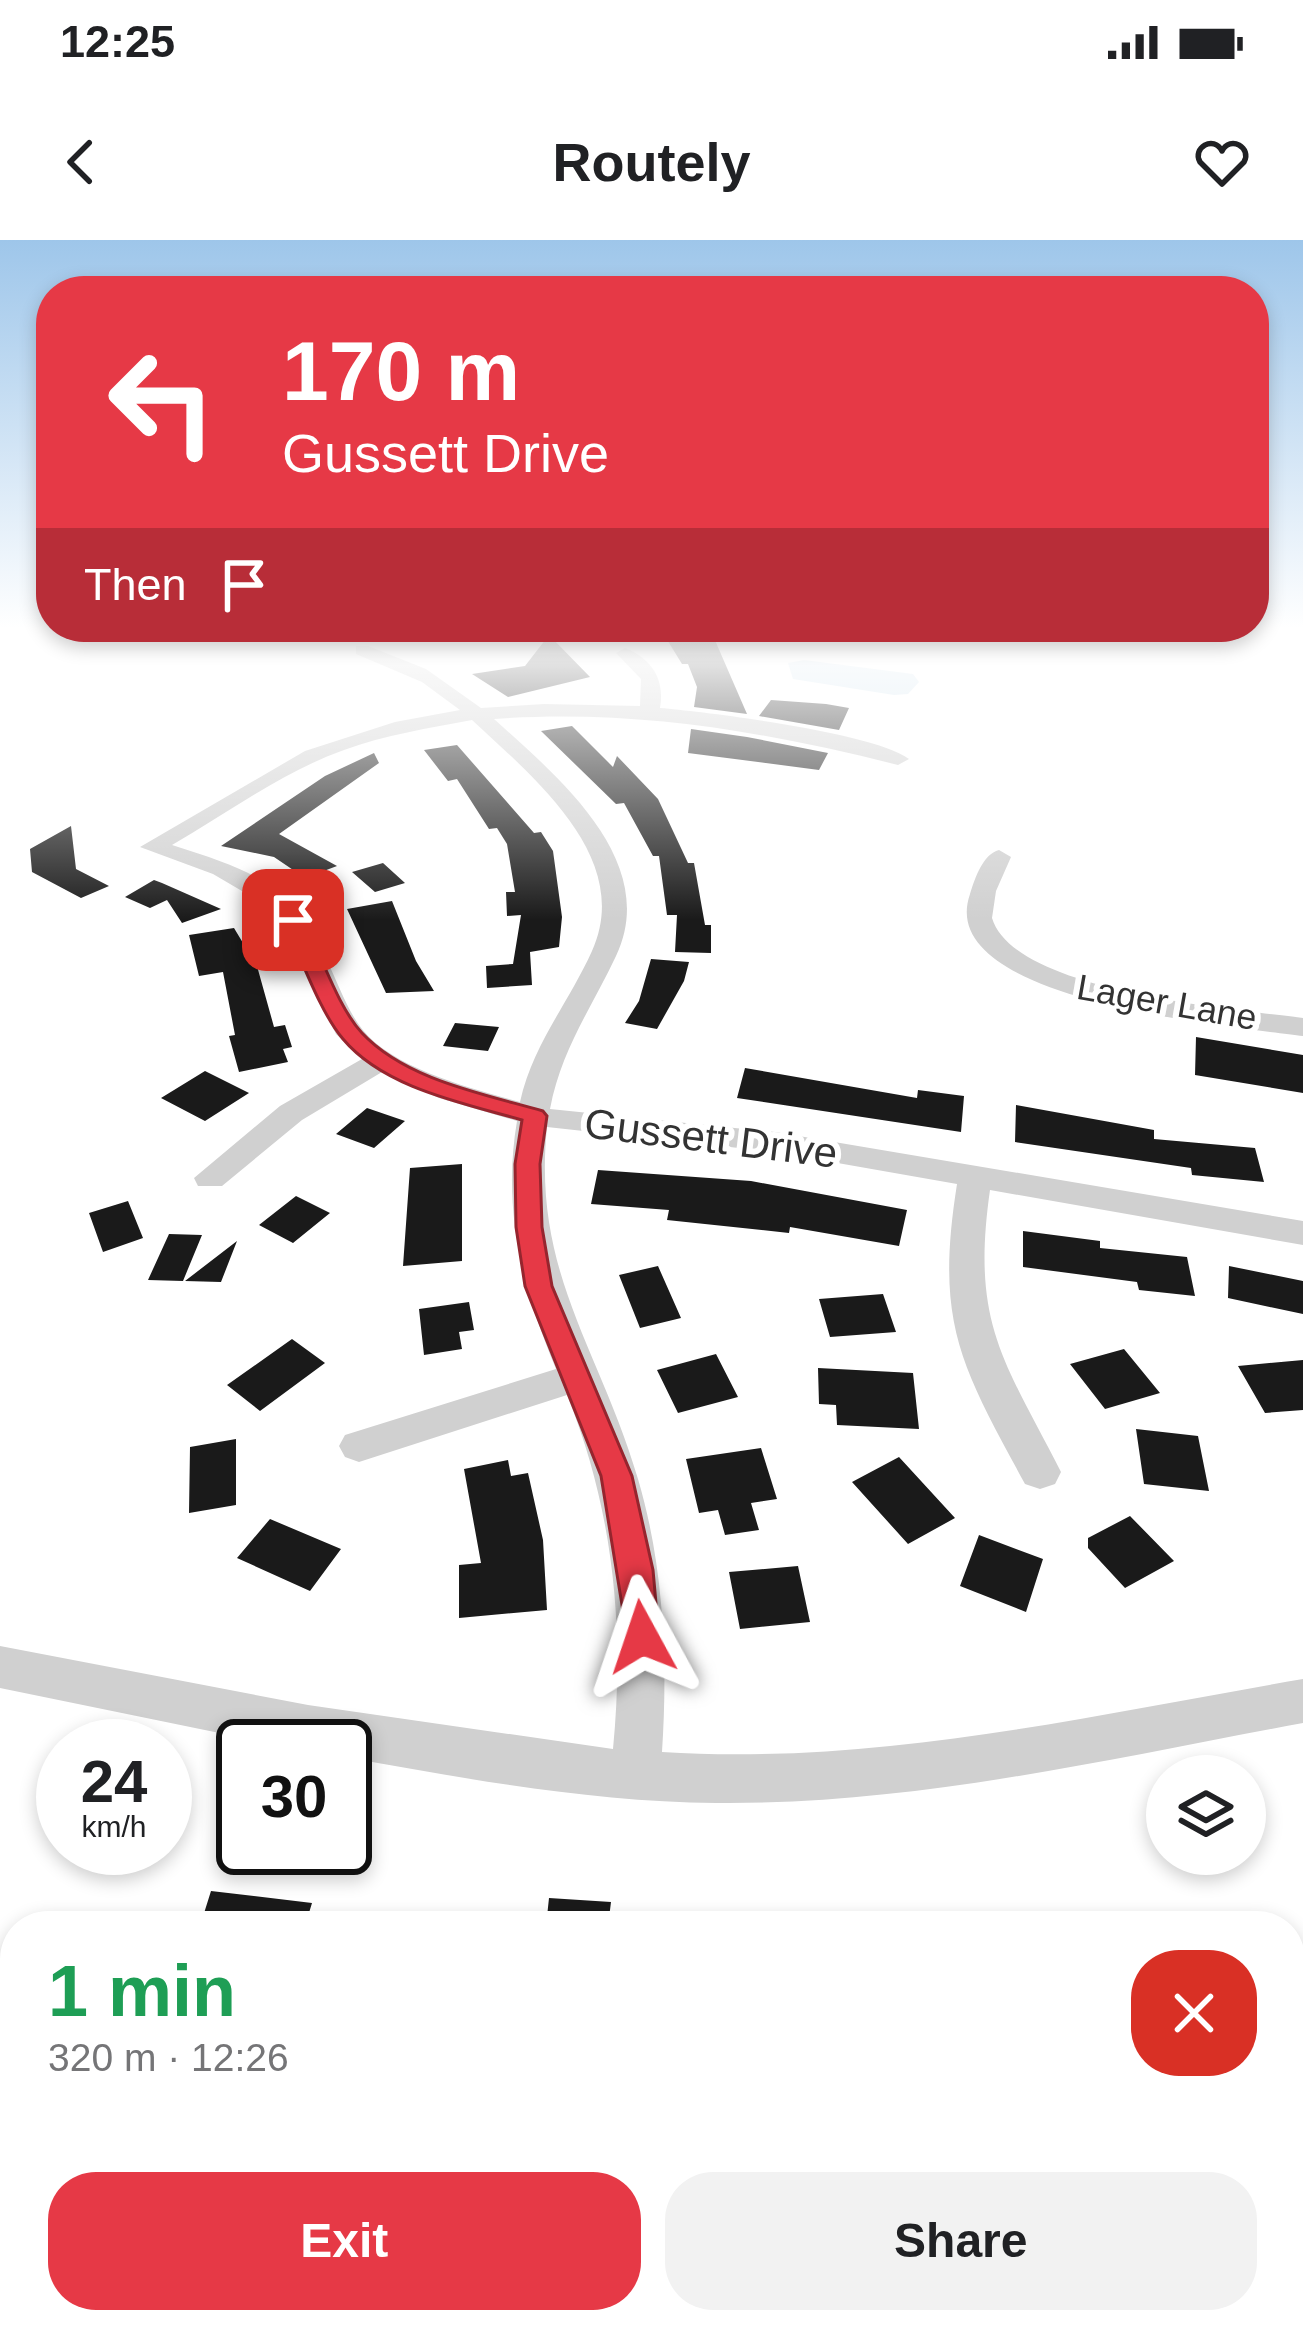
<!DOCTYPE html>
<meta charset="utf-8">
<style>
body{margin:0;font-family:Arial,sans-serif;background:#f2f2f2;color:#202124;height:100vh;display:flex;flex-direction:column;font-size:45px;white-space:nowrap}
*{box-sizing:border-box;margin:0}
p{font-size:39px;color:#757577}
.icon{flex:none;width:66px;height:66px;fill:none;stroke:currentColor;stroke-width:2;stroke-linecap:round;stroke-linejoin:round}
.map{position:relative;flex:1;overflow:hidden}
.panel{position:absolute;left:0px;top:1671px;width:1305px;height:423px;display:flex;flex-direction:column;background:#fff;border-radius:48px 48px 0 0;box-shadow:0 6px 18px #0003}
.panel>*{flex:none}
.top-card{position:absolute;left:36px;top:36px;width:1233px;height:366px;border-radius:48px;box-shadow:0 6px 18px #0003;background:#e63946;color:#fff;overflow:hidden}
.tools{position:absolute;left:1146px;top:1515px;display:grid;gap:24px}
.tools a{display:grid;place-items:center;width:120px;height:120px;border-radius:50%;background:#fff;box-shadow:0 6px 18px #0003;font-size:60px}
.speed{position:absolute;left:36px;top:1479px;display:flex;gap:24px;font-size:60px;font-weight:700;text-align:center}
.speed>*{display:grid;place-content:center;width:156px;height:156px;border-radius:50%;background:#fff;box-shadow:0 6px 18px #0003;line-height:1}
.speed small{font-size:30px;font-weight:400}
.speed .limit{border:6px solid #111;border-radius:18px;background:#fff;color:#111}
.pin{position:absolute;display:grid;place-items:center;width:102px;height:102px;color:#fff;margin:-51px;border-radius:24px;box-shadow:0 6px 18px #0006}
.me{position:absolute;width:132px;margin:-66px;rotate:355deg;stroke-linejoin:round;filter:drop-shadow(0 0 9px #0008)}
.turn{display:flex;align-items:center;gap:42px;height:252px;padding:0 48px;font-size:54px}
.turn .icon{width:156px;height:156px;stroke-width:2.5}
.turn b{display:block;font-size:84px;line-height:102px}
.then{display:flex;align-items:center;height:114px;padding:0 48px;background:#0003;gap:24px;font-size:45px}
.round{display:grid;place-items:center;flex:none;width:126px;height:126px;border-radius:48px;background:#f2f2f2}
.head{display:flex;align-items:center;justify-content:space-between;height:204px;padding:0 48px}
h1{font-size:72px;font-weight:700;line-height:90px;color:#1e9e55}
.primary-button{display:flex;gap:24px;margin-top:auto;padding:24px 48px}
.primary-button a{flex:1;height:138px;border-radius:48px;background:#e63946;color:#fff;font-size:48px;font-weight:700;line-height:138px;text-align:center}
.primary-button a+a{background:#f2f2f2;color:#202124}
.status{display:flex;justify-content:space-between;align-items:center;height:84px;padding:0 60px;background:#fff;direction:ltr}
.status svg{height:33px;fill:currentColor}
header{display:flex;justify-content:space-between;align-items:center;height:156px;padding:0 48px;background:#fff;font-size:54px;font-weight:700}
.map>svg:first-child{display:block}
.water{fill:#cfe2ee}
.building{fill:#1a1a1a}
.lines{fill:none;stroke-linecap:round;stroke-linejoin:round}
.minor{fill:#d0d0d0;fill-rule:evenodd}
.route{fill:#e63946;stroke:#96252e;stroke-width:3}
.labels{text-anchor:middle;dominant-baseline:central;stroke-width:12;stroke-linejoin:round;paint-order:stroke}
.far-street-label{font-size:36px;fill:#333;stroke:#fff}
.street-label{font-size:42px;fill:#333;stroke:#fff}
</style>
<div class="status"><b>12:25</b><svg viewBox="0 0 49 12"><path d="M0 12V9h3v3zM5 12V6h3v6zM10 12V3h3v9zM15 12V0h3v12zM26 1h20v11H26zM47 4h2v5h-2z"/></svg></div>
<header><svg class="icon" aria-label="back" viewBox="0 0 24 24"><path d="M15 5l-7 7 7 7"/></svg>Routely<svg class="icon" aria-label="heart" viewBox="0 0 24 24"><path d="M12 20l-8-8c-3-5 5-10 8-4 3-6 11-1 8 4z"/></svg></header>
<div class="map">
<svg width="1303" height="2092" viewBox="0 0 1303 2092">
<rect width="100%" height="100%" fill="#fff"/>
<path class="water" d="M804,420L913,434L919,442L908,454L894,455L793,439L788,423Z"/>
<path class="building" d="M700,391L714,398L747,474L694,467L697,447L688,424H682L666,398Z
M549,395L590,437L508,457L472,434L525,426Z
M771,460L826,464L849,468L839,490L759,476Z
M572,486L613,527L617,516L658,559L688,623H694L705,685H711V713L675,712L677,675H667L659,616H653L624,563L616,564L541,491Z
M691,489L747,497L828,513L819,530L688,513Z
M457,505L534,593L541,592L553,611L562,677L559,707L530,712L532,745L487,748L486,726L513,724L521,675L507,676L506,652H515L507,604L497,588L489,589L457,539L448,541L424,510Z
M374,513L379,523L279,594L337,626L305,638L274,617L221,606L325,536Z
M71,586L76,629L109,646L81,658L32,632L30,609Z
M383,623L405,643L375,652L352,632Z
M154,640L162,643L221,669L182,683L167,660L150,668L125,657Z
M392,661L416,721L434,751L386,753L347,669Z
M234,688L243,703L250,701L274,787L285,785L292,807L283,809L288,822L239,832L229,796L235,795L223,732L199,736L189,695Z
M651,719L689,722L684,741L657,789L625,783L639,761Z
M455,783L499,787L488,811L443,806Z
M1196,797L1303,815V853L1195,835Z
M745,828L917,858L918,850L964,856L961,892L737,858Z
M205,831L249,853L205,881L161,858Z
M1016,865L1154,890V899L1255,908L1264,942L1192,935L1191,928L1015,902Z
M367,868L405,881L374,908L336,894Z
M462,924V1021L403,1026L410,928Z
M598,930L751,941L907,970L899,1006L790,987L789,993L667,980L669,970L591,964Z
M296,956L330,973L293,1003L259,985Z
M128,961L143,998L103,1012L89,973Z
M1023,991L1100,1001V1008L1187,1017L1195,1056L1139,1050L1137,1042L1023,1027Z
M169,994L202,995L183,1041L148,1040Z
M237,1001L221,1042L185,1041Z
M658,1026L681,1078L640,1088L619,1035Z
M1229,1026L1303,1041V1074L1228,1058Z
M883,1054L896,1092L830,1097L819,1059Z
M469,1062L474,1090L459,1092L462,1109L424,1115L419,1069Z
M292,1099L325,1123L260,1171L227,1145Z
M1124,1109L1160,1153L1105,1169L1070,1124Z
M716,1114L738,1157L678,1173L657,1130Z
M1303,1120V1170L1265,1173L1238,1126Z
M818,1128L913,1133L919,1189L837,1185L836,1165L819,1164Z
M1136,1189L1198,1196L1209,1251L1144,1244Z
M236,1199V1265L189,1273L190,1207Z
M761,1208L777,1259L751,1263L759,1290L725,1295L718,1270L699,1273L686,1219Z
M899,1217L955,1278L908,1304L852,1242Z
M508,1220L511,1236L528,1233L543,1300L547,1370L459,1378V1325L481,1323L464,1229Z
M1130,1276L1174,1321L1125,1348L1088,1308V1298Z
M270,1279L341,1309L310,1351L237,1318Z
M979,1295L1043,1319L1026,1372L960,1346Z
M798,1326L810,1382L740,1389L729,1332Z
M211,1651L312,1663L305,1686H200Z
M549,1658L611,1662L608,1686H546Z"/>
<g class="lines">
<path class="minor" d="M356,406H368L426,429L481,468L544,464L640,466L641,439L616,413L625,408C652,419 665,439 660,468C708,472 876,493 909,519L898,525C763,491 633,469 494,479C557,536 661,621 616,716C591,769 561,810 550,869L775,892L1303,981V1005L990,950C971,1083 1003,1119 1061,1232L1055,1244L1040,1249L1025,1244C960,1124 935,1083 957,944L775,912L547,887C532,1033 600,1109 638,1239C664,1327 668,1421 662,1512C876,1526 1093,1475 1303,1439V1483C1110,1519 913,1565 716,1563C591,1562 467,1539 345,1517V1506H283L0,1448V1406L308,1465L613,1509C625,1386 613,1269 567,1155L359,1222L345,1217L339,1206L345,1195L556,1129C522,1047 502,969 517,881L439,858L382,832L302,880L222,946H198L194,938L280,866L362,819L336,794L281,682L269,667L213,634L140,607L305,511L395,482L460,470L422,442L356,414ZM472,480C533,537 634,618 592,711C568,764 533,804 520,862C473,849 393,829 362,789C347,770 338,743 328,723C286,641 256,632 172,605C228,573 282,532 344,510C385,495 429,488 472,480Z
M999,610L1011,617L996,651L992,678C1014,752 1235,769 1303,778V796C1239,787 932,762 970,654C975,638 983,614 999,610Z"/>
</g>
<linearGradient id="sky" x2="0" y2="1"><stop stop-color="#9ec6ea"/><stop offset="0.57" stop-color="#fff"/><stop offset="1" stop-color="#fff" stop-opacity="0"/></linearGradient>
<rect width="1303" height="680" fill="url(#sky)"/>
<path class="route" d="M286,675H300C320,709 336,765 362,793C406,840 484,854 543,871L547,876L540,924L542,987L552,1046L632,1236L653,1330L659,1397L654,1408L642,1413L629,1408L601,1236L525,1046L516,987L515,924L522,880C463,863 384,848 343,799C319,771 300,714 283,680Z"/>
<g class="labels">
<g class="far-street-label">
<text transform="translate(1167 762) rotate(10)">Lager Lane</text>
</g>
<g class="street-label">
<text transform="translate(711 898) rotate(7)">Gussett Drive</text>
</g>
</g>
</svg>
<div class="tools">
<a><svg class="icon" aria-label="layers" viewBox="0 0 24 24"><path d="M12 4l9 5-9 5-9-5zM3 14l9 5 9-5"/></svg></a>
</div>
<div class="speed"><div>24<small>km/h</small></div><div class="limit">30</div></div>
<div class="pin" style="left:293px;top:680px;background:#d93025"><svg class="icon" aria-label="arrive" viewBox="0 0 24 24"><path d="M6 21V4h12l-3 4 3 4H6"/></svg></div>
<svg class="me" style="left:642px;top:1397px" viewBox="-20 -20 40 40"><path d="M0-17L14 15 0 8-14 15z" fill="#e63946" stroke="#fff" stroke-width="4"/></svg>
<div class="top-card">
<div class="turn"><svg class="icon" aria-label="left" viewBox="0 0 24 24"><path d="M17 20v-9H6M10 6l-5 5 5 5"/></svg><div><b>170 m</b>Gussett Drive</div></div>
<div class="then">Then<svg class="icon" aria-label="arrive" viewBox="0 0 24 24"><path d="M6 21V4h12l-3 4 3 4H6"/></svg></div>
</div>
<section class="panel">
<div class="head"><div><h1>1 min</h1><p>320 m · 12:26</p></div><a class="round" style="background:#d93025;color:#fff"><svg class="icon" aria-label="close" viewBox="0 0 24 24"><path d="M6 6l12 12M18 6L6 18"/></svg></a></div>
<div class="primary-button"><a>Exit</a><a>Share</a></div>
</section>
</div>
